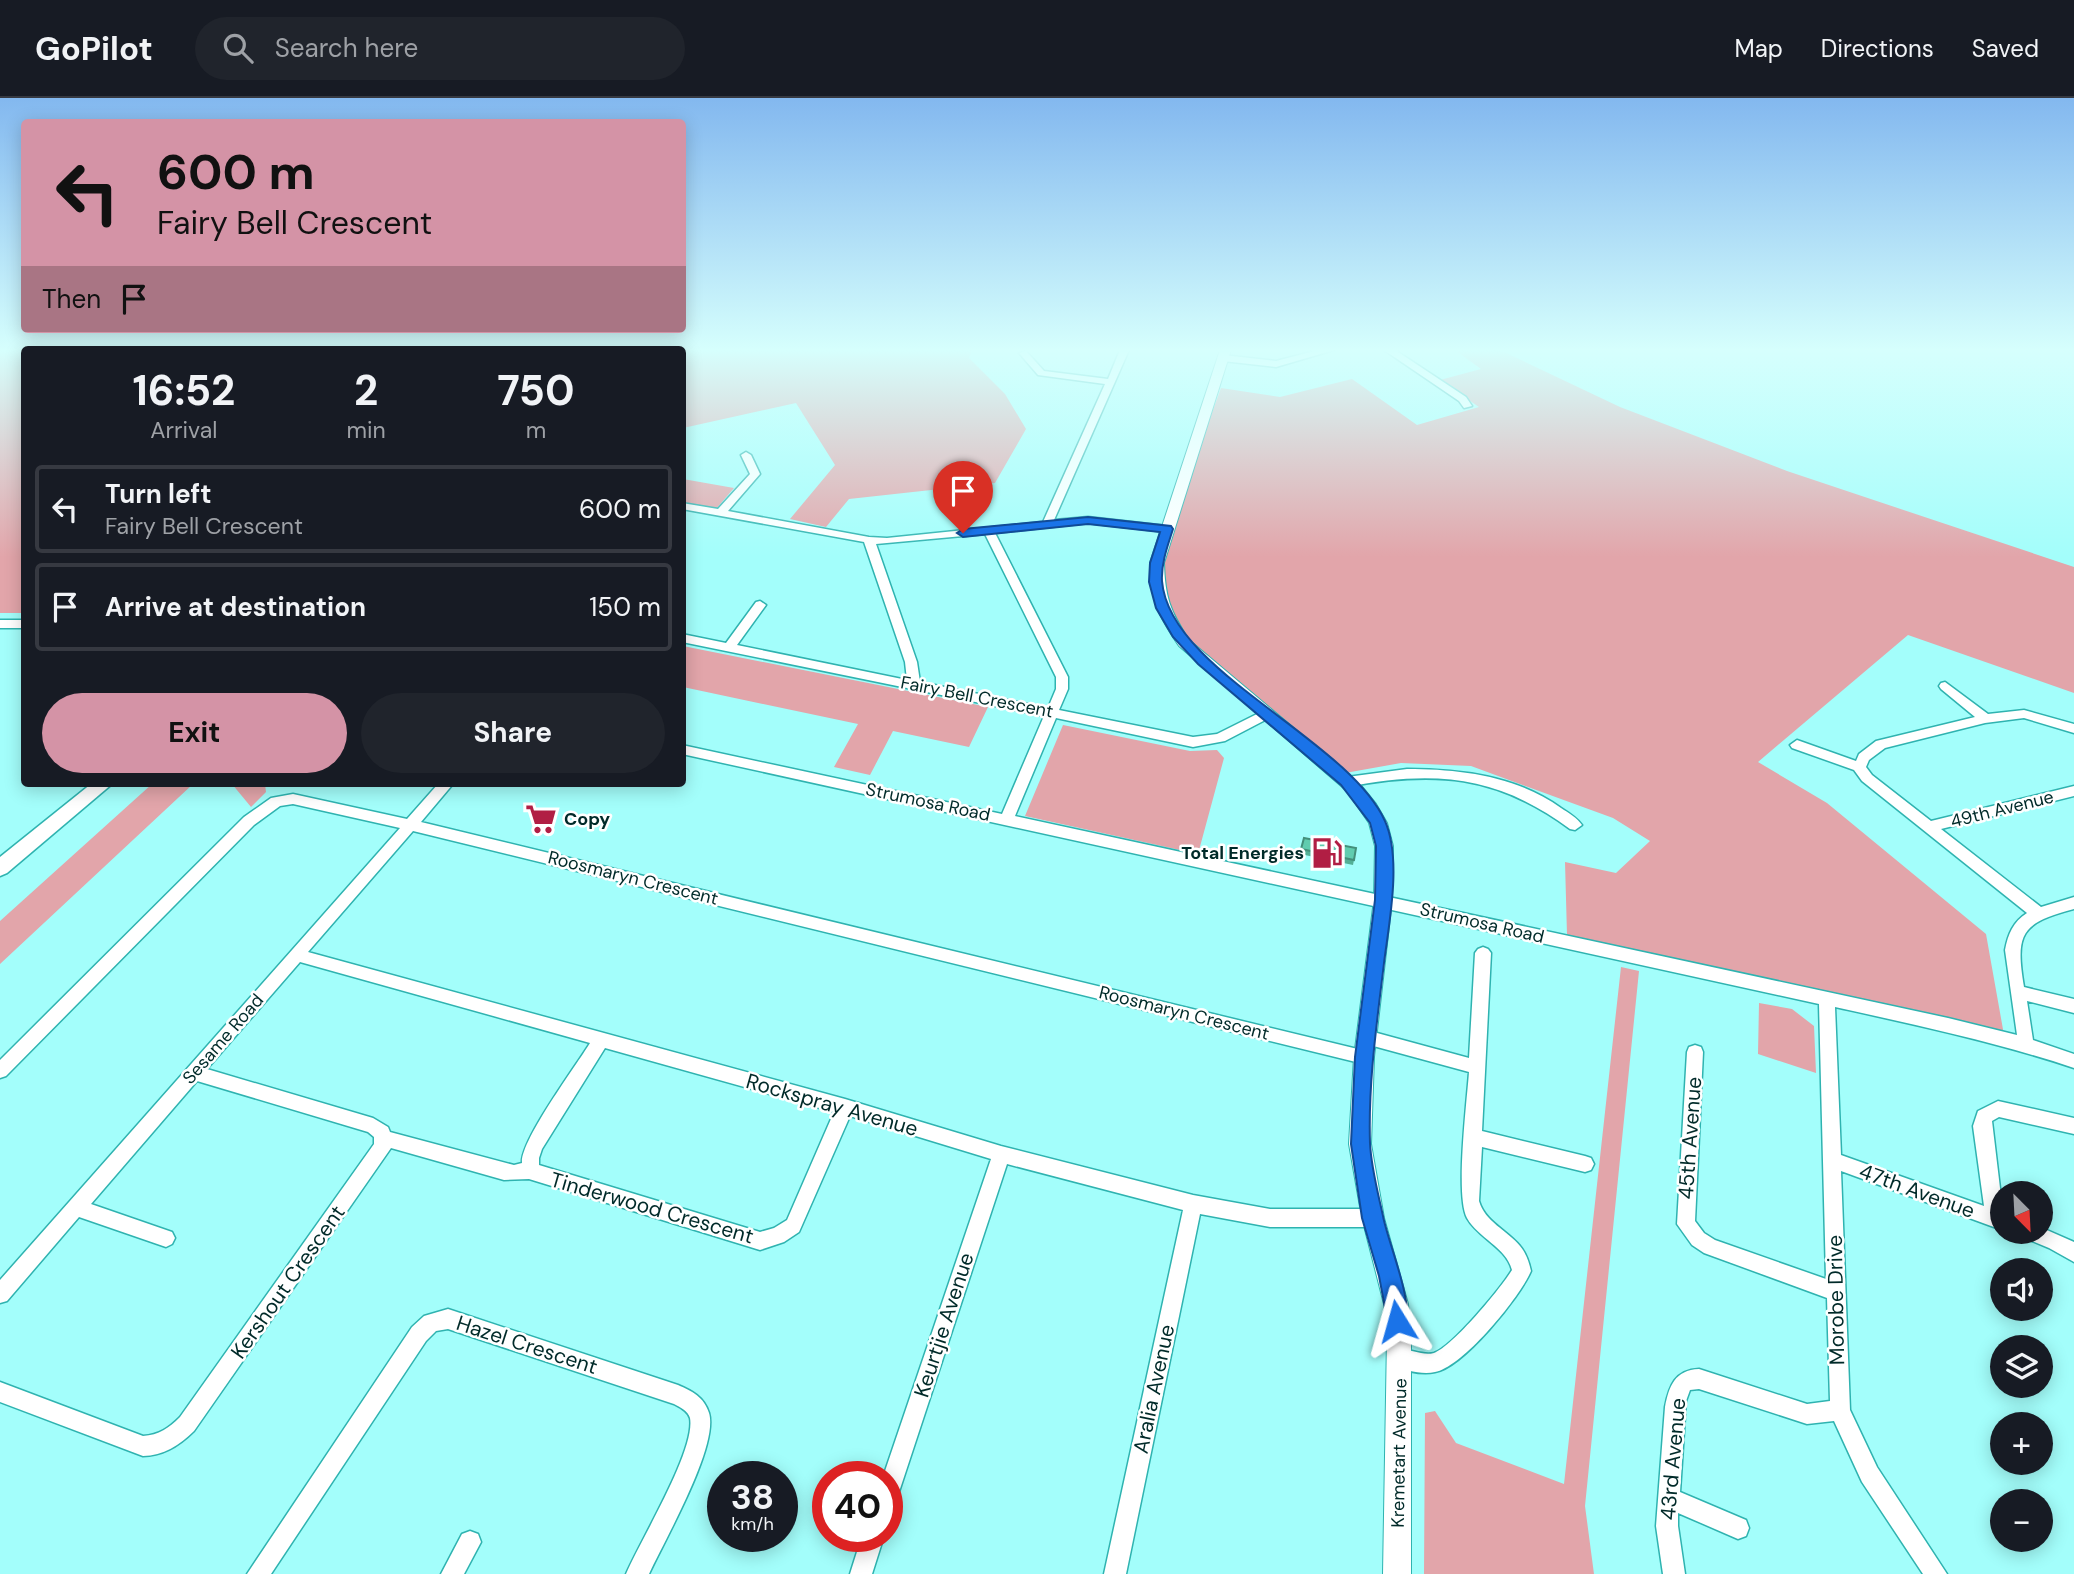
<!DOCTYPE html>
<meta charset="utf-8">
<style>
body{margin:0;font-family:"DM Sans",sans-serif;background:#20242c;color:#f1f3f6;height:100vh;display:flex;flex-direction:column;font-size:26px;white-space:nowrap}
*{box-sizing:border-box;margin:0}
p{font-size:23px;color:#9ea1a6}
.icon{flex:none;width:38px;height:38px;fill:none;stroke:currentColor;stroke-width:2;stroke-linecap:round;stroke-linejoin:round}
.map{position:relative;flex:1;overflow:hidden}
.panel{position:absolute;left:21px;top:248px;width:665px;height:441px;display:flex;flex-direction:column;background:#171b24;border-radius:7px;box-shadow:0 4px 18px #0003}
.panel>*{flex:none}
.top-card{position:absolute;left:21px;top:21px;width:665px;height:214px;border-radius:7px;box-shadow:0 4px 18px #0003;background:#d493a6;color:#111;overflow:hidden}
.needle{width:46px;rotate:156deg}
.controls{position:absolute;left:1990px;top:1083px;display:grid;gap:14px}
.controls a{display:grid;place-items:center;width:63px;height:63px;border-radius:50%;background:#171b24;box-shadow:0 4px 18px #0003;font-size:35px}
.speed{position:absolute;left:707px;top:1363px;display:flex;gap:14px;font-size:35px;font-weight:700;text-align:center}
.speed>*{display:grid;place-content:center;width:91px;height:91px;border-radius:50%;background:#171b24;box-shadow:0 4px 18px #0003;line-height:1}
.speed small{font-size:18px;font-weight:400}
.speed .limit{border:10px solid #d22;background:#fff;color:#111}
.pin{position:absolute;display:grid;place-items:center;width:60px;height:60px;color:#fff;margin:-72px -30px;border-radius:50% 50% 50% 0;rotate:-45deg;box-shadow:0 0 7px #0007}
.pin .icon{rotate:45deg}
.me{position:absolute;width:77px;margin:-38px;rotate:352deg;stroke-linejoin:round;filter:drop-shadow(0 0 5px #0008)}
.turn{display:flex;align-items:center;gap:24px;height:147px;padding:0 21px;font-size:32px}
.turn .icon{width:91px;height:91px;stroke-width:2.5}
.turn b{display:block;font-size:49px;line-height:60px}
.then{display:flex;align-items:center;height:66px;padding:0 21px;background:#0003;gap:14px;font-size:26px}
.eta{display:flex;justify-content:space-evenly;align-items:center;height:119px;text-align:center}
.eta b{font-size:42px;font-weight:700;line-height:49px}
.primary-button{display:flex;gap:14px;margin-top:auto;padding:14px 21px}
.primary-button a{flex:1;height:80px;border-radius:42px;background:#d493a6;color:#111;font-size:28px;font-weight:700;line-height:80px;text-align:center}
.primary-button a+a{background:#20242c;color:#f1f3f6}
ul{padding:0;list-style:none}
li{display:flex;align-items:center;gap:21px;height:88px;margin:0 14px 10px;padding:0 7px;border:4px solid #363941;border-radius:7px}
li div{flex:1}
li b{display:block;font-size:26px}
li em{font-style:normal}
header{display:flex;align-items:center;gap:42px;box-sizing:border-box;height:98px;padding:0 35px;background:#171b24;border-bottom:2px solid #363941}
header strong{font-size:33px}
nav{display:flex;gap:38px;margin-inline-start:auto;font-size:24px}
.search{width:490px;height:63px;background:#20242c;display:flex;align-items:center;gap:18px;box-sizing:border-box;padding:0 24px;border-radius:38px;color:#9ea1a6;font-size:26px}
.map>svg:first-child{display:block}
.green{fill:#e2a5aa}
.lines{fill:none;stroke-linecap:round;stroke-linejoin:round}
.minor-casing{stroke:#2fb3b0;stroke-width:3}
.tertiary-casing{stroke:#2fb3b0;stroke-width:2}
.secondary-casing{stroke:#2fb3b0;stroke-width:3}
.minor{fill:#fff;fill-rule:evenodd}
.tertiary{fill:#fff;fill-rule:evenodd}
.secondary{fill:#fff;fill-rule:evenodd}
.wall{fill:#53af96}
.building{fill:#60ccaf;stroke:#438f7a;stroke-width:2}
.route{fill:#1a73e8;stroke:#114b97;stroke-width:2}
.labels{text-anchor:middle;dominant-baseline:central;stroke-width:5;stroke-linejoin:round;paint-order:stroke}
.street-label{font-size:18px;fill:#002a29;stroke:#fff}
.poi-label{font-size:18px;font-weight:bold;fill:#002a29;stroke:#fff;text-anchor:start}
.near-street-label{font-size:21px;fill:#002a29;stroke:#fff}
</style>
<header>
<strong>GoPilot</strong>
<div class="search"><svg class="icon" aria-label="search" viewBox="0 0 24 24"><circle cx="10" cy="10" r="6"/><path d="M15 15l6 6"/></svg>Search here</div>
<nav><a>Map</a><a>Directions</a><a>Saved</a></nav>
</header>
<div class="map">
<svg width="2074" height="1476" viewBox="0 0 2074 1476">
<rect width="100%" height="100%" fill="#a3fefb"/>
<path class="green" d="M0,252H24V515H0Z
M683,252H972L969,260L1005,296L1026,331L995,385L849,401L826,429L790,421L835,367L796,305L683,330Z
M1455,252H1500L1620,309L1787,373L2074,469V595L1908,537L1758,664L1827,705L1986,836L2004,937L1567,837L1565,764L1616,775L1650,743L1613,720L1471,668L1401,665L1345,675L1189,544C1180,529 1169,514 1165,496C1154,453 1205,336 1221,290L1280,299L1352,281L1417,327L1479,309L1440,282L1481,271Z
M682,381H683L734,390L716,411L683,404Z
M682,548H683L988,609L969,649L893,633L870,677L834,669L858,626L683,589Z
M1063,627L1190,653L1217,652L1224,660L1198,756L1025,718Z
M152,686H193L0,866V823Z
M232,686H265L266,694L251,709Z
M1621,869L1639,873L1585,1408L1594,1476H1424L1425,1315L1435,1313L1456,1345L1564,1386Z
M1759,905L1792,911L1814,928L1816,975L1758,956Z"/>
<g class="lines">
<defs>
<path id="minor" d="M1120,252H1129L1054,422L1088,419L1167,428L1172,431L1167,434L1088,425L995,435L1068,579V591L1059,612L1193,639L1217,636L1263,613H1271L1273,616L1271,619L1225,643L1193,649L1056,620L1015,718L1948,920L2017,937L2005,852C2008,836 2013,824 2027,815L1862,683L1854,672L1792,650L1790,647L1797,642L1856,663L1859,656L1876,643L1975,619L1941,591L1939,588L1941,585L1945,584L1988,616L2024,612L2074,626V635L2024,620L1985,625L1885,650L1869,662L1866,669L1872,677L1931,723L2074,688V698L1941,731L2041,809L2074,799V811C2021,825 2015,835 2024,889L2074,901V915L2027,903L2033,942L2074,956V970C1996,944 1916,927 1835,909L1841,1057L1984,1108L1973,1028L1978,1013L1998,1003L2074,1020V1036L1999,1019L1992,1023L2002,1107V1132L1841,1073L1850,1312L1877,1369L1947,1476H1923L1862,1384L1834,1323L1807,1326L1699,1291L1690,1292L1686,1303L1680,1394L1746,1422L1749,1430L1746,1438L1738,1441L1678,1415V1428L1685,1476H1663L1656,1428L1665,1309C1669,1288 1675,1272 1699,1271L1807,1306L1830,1303L1827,1200L1704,1155L1692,1147L1677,1126L1687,954L1689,949L1695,947L1701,949L1703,954L1695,1123L1704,1135L1715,1142L1826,1181L1819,906L682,656V647L1002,716L1044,618L682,544V536L726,545L756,504L760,503L766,507L737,547L907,582L905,564L864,444L682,411V405L718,411L750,376L741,357L746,354L751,357L760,376L728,413L869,439L887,440L1043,424L1105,286L1038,277L1019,255L1026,253L1044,273L1108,281ZM985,436L1056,579V591L1048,610L920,584L917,564L876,446Z
M1318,252H1334L1276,269L1223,263L1219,260L1223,257L1276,263Z
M1384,252H1395L1466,299L1472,308L1464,310L1459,303Z
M0,522H24V530H0Z
M1407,671C1460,671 1517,678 1561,710C1569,715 1577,720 1582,727L1575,732L1570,731C1497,677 1434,672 1347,689L1340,684L1347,679Z
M438,686H453L421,724L1370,954L1372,959L1370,964L1364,966L413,733L308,854L845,1001L1001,1048L1193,1097L1270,1111H1373L1379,1114L1382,1120L1379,1126L1373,1129H1270L1200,1116L1126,1476H1104L1183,1112L1007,1066L898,1397L894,1404L887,1407V1379H883L991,1061L850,1018L799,1134L784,1144L760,1152L529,1081L504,1082L391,1050L194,1333C180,1347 163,1358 143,1358L0,1304V1284L143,1338C159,1337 169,1330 180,1319L374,1046V1039L368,1034L197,983L91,1106L172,1134L175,1140L172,1146L166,1149L79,1119L7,1203L0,1205V1182L400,730L293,706L280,708L254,727L6,978L0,980V962L244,719L271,700L293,696L407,721ZM300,864L590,945C576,968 520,1043 522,1065L514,1067L390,1034L388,1029L373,1020L207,971ZM605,950L834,1014L787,1122L774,1130L760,1134L539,1067V1060L542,1051Z
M1483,849L1488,851L1491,855L1482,1033L1585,1058L1591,1060L1594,1066L1591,1072L1585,1074L1482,1049L1479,1103C1485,1124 1507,1132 1520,1148C1526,1155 1529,1164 1531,1173C1520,1199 1463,1269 1435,1274C1422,1277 1404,1272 1392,1267L1389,1260L1392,1253C1406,1247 1420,1259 1434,1255C1453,1248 1501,1190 1512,1172C1506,1149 1478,1140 1467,1120C1455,1098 1467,1003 1469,974L1366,946L1360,944L1358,939L1360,934L1366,932L1469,960L1475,855L1478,851Z
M2040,1129L2074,1144V1164L2049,1150L2025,1140L2022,1134H2040Z
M448,1211L678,1287C692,1293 704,1299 709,1315C719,1348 664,1443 649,1476H626C640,1443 696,1352 690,1320C688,1313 680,1309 674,1306L448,1231L436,1233L426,1243L271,1476H247L412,1229L424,1218Z
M470,1433L478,1436L481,1444L464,1476H441L462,1436Z
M862,1438H884L872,1476H850Z"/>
<path id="tertiary" d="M1220,252H1231L1164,465C1165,499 1170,513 1189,542L1359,685L1376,706L1387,725L1393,748L1392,802L1374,959L1371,1046L1384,1120L1408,1206L1411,1240V1476H1383L1387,1240L1384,1206L1362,1120L1349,1046L1354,959L1374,802L1375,748L1369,725L1347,693L1179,548C1158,517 1151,503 1150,465Z"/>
<path id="secondary" d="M91,686H112L7,775L0,778V759Z"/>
</defs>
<use href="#minor" class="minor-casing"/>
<use href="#tertiary" class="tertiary-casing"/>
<use href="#secondary" class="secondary-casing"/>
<use href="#minor" class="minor"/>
<use href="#tertiary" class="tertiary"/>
<use href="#secondary" class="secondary"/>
</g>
<path class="wall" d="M1304,740L1354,762L1353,767L1300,756Z"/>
<path class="building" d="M1304,740L1356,750L1354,762L1301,751Z"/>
<linearGradient id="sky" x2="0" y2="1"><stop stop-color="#83b8ef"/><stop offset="0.55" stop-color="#d6fffd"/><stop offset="1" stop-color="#d6fffd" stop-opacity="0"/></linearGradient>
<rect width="2074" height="459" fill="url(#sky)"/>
<path class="route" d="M1088,419L1171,428L1173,431C1168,447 1161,465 1162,483C1169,573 1347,640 1385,723C1402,761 1389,825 1384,865C1377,924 1368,985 1370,1045C1371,1069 1378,1095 1383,1118C1388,1145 1415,1206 1405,1231L1397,1234L1389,1231L1379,1178L1362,1120L1351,1046L1355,959L1375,802L1376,748L1370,725L1341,687L1198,566L1173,539L1156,510L1149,484L1150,465L1160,434L1088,426L963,439L957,435L963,431Z"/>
<defs>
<symbol id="supermarket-bare" viewBox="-9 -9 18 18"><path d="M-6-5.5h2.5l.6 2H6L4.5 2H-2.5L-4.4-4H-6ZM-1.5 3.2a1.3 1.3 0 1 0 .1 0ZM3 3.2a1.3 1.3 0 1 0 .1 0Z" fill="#b11e44" stroke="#fff" stroke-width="2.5" paint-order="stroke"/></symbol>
<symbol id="fuel-bare" viewBox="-9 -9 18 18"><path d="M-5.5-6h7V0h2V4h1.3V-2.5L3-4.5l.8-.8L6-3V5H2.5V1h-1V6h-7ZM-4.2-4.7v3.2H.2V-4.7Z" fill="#b11e44" stroke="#fff" stroke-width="2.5" paint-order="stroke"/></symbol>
</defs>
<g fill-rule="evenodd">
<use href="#supermarket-bare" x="519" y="699" width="44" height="44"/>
<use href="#fuel-bare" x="1305" y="733" width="44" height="44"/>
</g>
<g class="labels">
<g class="street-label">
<text transform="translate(977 599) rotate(11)">Fairy Bell Crescent</text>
<text transform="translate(928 704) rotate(12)">Strumosa Road</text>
<text transform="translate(2002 711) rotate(-14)">49th Avenue</text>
<text transform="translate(633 780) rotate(14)">Roosmaryn Crescent</text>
<text transform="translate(1482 825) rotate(13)">Strumosa Road</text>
<text transform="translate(1184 915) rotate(14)">Roosmaryn Crescent</text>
<text transform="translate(223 941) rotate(-49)">Sesame Road</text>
<text transform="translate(1399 1355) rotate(-89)">Kremetart Avenue</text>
</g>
<g class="poi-label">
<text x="564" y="721">Copy</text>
<text x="1304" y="755" text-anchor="end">Total Energies</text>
</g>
<g class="near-street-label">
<text transform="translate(832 1007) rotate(16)">Rockspray Avenue</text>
<text transform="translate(1690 1040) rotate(-86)">45th Avenue</text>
<text transform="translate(1917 1093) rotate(20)">47th Avenue</text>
<text transform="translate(652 1110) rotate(16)">Tinderwood Crescent</text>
<text transform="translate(288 1184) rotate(-55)">Kershout Crescent</text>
<text transform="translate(1836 1202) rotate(-91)">Morobe Drive</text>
<text transform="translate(944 1227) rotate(-72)">Keurtjie Avenue</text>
<text transform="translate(527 1247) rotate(18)">Hazel Crescent</text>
<text transform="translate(1154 1291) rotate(-78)">Aralia Avenue</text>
<text transform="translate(1673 1361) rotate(-85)">43rd Avenue</text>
</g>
</g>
</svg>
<div class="controls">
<a><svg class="needle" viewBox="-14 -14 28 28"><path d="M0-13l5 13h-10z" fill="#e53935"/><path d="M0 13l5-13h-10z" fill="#9ea1a6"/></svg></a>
<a><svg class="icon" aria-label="sound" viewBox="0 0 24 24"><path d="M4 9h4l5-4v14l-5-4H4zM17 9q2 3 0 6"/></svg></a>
<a><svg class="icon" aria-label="layers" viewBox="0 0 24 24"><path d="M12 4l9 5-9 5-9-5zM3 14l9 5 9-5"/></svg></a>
<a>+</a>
<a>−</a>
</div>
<div class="speed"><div>38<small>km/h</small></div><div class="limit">40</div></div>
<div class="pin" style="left:963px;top:435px;background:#d93025"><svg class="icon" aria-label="arrive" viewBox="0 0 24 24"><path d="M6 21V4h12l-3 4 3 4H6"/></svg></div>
<svg class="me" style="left:1397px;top:1223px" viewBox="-20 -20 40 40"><path d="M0-17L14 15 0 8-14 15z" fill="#1a73e8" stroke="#fff" stroke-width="4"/></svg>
<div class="top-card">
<div class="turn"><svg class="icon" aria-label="left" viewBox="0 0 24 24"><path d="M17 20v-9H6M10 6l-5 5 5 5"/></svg><div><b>600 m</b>Fairy Bell Crescent</div></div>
<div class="then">Then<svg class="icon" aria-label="arrive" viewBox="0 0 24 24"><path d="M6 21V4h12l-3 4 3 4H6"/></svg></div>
</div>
<section class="panel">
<div class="eta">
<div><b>16:52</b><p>Arrival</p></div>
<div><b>2</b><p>min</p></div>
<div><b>750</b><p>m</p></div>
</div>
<ul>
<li><svg class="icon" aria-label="left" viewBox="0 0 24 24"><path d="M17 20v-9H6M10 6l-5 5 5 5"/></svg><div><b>Turn left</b><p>Fairy Bell Crescent</p></div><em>600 m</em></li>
<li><svg class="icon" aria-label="arrive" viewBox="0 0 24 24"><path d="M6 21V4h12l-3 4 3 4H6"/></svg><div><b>Arrive at destination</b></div><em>150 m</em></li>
</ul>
<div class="primary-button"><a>Exit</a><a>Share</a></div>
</section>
</div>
